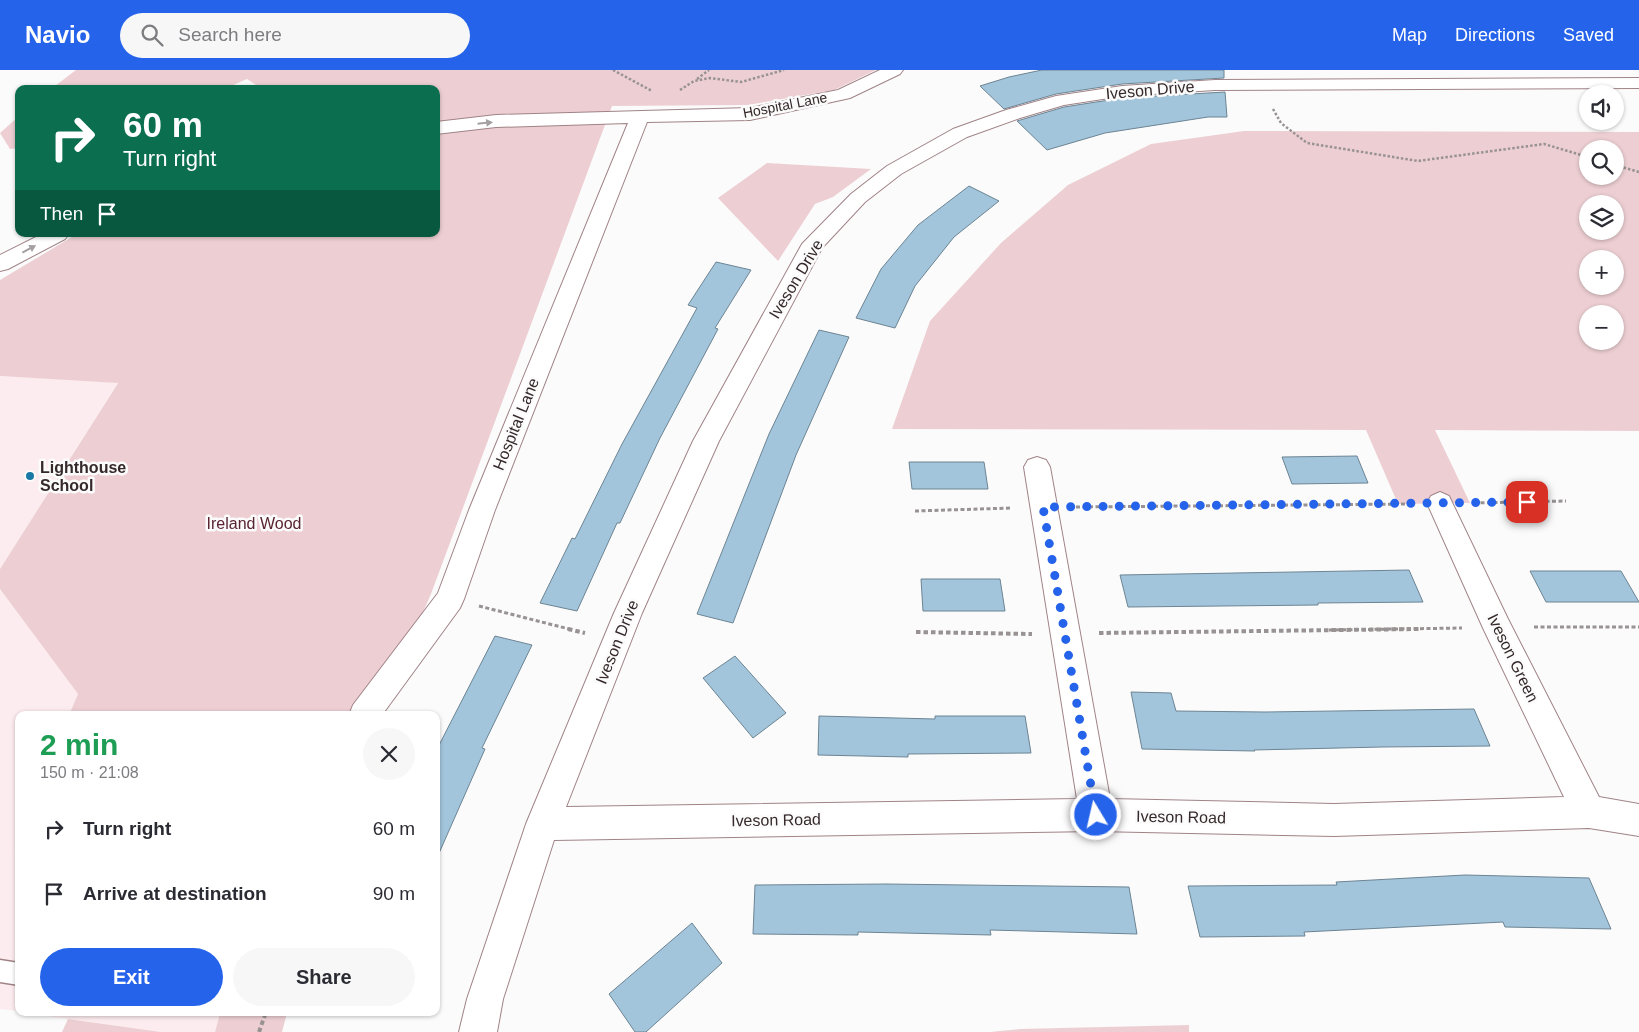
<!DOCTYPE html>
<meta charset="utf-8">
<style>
body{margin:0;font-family:Arial,sans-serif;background:#f7f7f7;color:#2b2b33;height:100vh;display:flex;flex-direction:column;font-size:19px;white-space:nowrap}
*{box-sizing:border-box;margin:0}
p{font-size:16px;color:#7c7c81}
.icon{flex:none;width:28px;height:28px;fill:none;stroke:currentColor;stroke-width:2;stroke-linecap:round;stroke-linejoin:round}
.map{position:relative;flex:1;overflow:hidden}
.panel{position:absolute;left:15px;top:641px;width:425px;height:305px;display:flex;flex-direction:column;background:#fff;border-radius:10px;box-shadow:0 1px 4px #0004}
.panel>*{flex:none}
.top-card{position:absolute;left:15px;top:15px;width:425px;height:152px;border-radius:10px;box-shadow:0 1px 4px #0004;background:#0b6e4f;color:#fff;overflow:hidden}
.controls{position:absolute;left:1579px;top:15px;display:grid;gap:10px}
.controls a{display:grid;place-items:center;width:45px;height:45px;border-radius:50%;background:#fff;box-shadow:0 1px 4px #0004;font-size:25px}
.pin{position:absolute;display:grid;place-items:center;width:42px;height:42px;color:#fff;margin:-21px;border-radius:10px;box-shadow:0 2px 8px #0006}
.me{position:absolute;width:55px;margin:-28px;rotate:351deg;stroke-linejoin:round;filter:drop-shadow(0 0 4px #0008)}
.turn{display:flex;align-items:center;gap:18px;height:105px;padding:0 25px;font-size:22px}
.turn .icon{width:65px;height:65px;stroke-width:2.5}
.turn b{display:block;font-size:35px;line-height:42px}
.then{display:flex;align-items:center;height:48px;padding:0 25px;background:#0003;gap:10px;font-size:19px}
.round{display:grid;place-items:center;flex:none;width:52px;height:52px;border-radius:26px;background:#f7f7f7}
.headline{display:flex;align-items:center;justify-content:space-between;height:85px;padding:0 25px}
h1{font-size:30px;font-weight:800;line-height:38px;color:#1e9e55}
.cta{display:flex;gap:10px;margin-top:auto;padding:10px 25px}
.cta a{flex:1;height:58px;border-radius:30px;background:#2563eb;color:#fff;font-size:20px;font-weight:800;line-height:58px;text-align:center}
.cta a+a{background:#f7f7f7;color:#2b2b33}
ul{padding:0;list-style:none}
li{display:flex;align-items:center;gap:15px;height:65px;padding:0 25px}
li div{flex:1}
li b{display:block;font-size:19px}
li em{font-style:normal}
header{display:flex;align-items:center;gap:30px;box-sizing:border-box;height:70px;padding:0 25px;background:#2563eb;color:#fff}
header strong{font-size:24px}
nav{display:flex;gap:28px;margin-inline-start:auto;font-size:18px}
.search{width:350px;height:45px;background:#f7f7f7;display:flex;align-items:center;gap:12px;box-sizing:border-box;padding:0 18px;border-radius:28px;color:#7c7c81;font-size:19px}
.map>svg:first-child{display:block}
.built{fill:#fdecef}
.green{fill:#edcfd3;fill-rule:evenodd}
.building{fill:#a2c5db;stroke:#6c8493}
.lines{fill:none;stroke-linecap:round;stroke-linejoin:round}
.lane-casing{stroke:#a08387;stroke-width:3}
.street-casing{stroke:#a08387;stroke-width:2}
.path-far2{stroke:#989293;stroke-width:2.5;stroke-dasharray:2.5 2;stroke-linecap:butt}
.path-far1{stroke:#989293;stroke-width:3;stroke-dasharray:4 2.5;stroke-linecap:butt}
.path{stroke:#989293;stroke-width:4;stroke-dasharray:4.5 3;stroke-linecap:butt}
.lane{fill:#fff;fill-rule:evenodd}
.street{fill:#fff;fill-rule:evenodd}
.oneway{fill:#a49fa0}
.route{stroke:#2563eb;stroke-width:9;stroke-dasharray:0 16.2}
.poi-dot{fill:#1978a5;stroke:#fbfbfb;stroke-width:2}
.labels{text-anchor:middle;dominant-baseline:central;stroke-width:5;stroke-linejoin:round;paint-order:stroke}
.far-street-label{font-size:14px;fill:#35292b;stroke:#fbfbfb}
.street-label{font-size:16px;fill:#35292b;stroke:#fbfbfb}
.poi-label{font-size:16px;font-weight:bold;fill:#35292b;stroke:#fbfbfb;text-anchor:start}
.park-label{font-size:16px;fill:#592430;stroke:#fbfbfb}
</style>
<header>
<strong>Navio</strong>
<div class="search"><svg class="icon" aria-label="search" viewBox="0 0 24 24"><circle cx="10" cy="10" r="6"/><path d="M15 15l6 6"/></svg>Search here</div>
<nav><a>Map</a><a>Directions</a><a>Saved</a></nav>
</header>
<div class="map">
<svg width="1639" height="962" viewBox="0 0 1639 962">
<rect width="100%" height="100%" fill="#fbfbfb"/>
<path class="built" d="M0,306L118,312L0,499Z
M0,519L78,624L69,645H19V767L14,779H19V941L0,939Z
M26,943L220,942V943L215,962H161Z"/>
<path class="green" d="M76,0H876L834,20L748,35L612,36L431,524L378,645H69L78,624L0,519V499L118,313L0,306V210L77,164H436V19H262L247,9L224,19H51Z
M19,46V78L10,79L0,63Z
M1244,61L1639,62V361L1435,360L1470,433L1398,434L1366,360L892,359L930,251L1001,173L1068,115L1151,74ZM1588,79H1615V106H1588ZM1588,134H1615V161H1588ZM1588,189H1615V216H1588ZM1588,244H1615V271H1588Z
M767,93L871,99L833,127L815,134L778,191L718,128Z
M220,943V942L287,943L282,962H215Z
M68,949L161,962H62Z
M1189,955V962H990L1020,959Z"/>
<path class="building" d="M1042,0H1224V8L1122,14L1056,24L1004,39L980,16L1009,7Z
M1225,22L1227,47H1208L1105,63L1047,80L1017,51L1064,37L1122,28Z
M969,116L999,131L954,167L915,216L895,258L856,248L881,199L918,155Z
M716,192L751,200L715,258L718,259L660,368L620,453H617L577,541L540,533L572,468L575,469L622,374L697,238L688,235Z
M819,260L849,267L796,385L733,553L697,544L769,364Z
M1357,386L1368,413L1292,414L1282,387Z
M909,392H984L988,419H912Z
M1409,500L1423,532L1318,533V535L1128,537L1120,505Z
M1530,501H1621L1639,532H1546Z
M921,509H1000L1005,541H923Z
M495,566L532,575L482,678L485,679L436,790V681Z
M735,586L786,643L753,668L703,608Z
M1131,622L1171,623L1176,641L1265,642L1474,639L1490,676L1382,677L1254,680L1255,681L1142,679Z
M819,646L935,649V646H1025L1031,683L908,684V687L818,685Z
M1465,805L1589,808L1611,859L1505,857L1503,852L1304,862L1305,866L1200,867L1188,816L1337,815L1336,812Z
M886,814L1129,817L1137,864L990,860L991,865L858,862V865L753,864L755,815Z
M692,853L722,893L646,962H635L609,924Z"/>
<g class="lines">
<defs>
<path id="lane" d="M0,890L19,893V915L0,912Z"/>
<path id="street" d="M880,0H903L900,4L850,28L750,50L647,52L495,440L464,529L460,538L382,645H349L353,635L438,523L469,440L628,53L496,57L436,64V52L496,45L750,38L838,20Z
M1639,8V18L1215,20L1122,26L1064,35L1020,48L967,67L901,104L865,132L822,178L719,371L642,543L566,737L1077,729L1024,397L1028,390L1037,387L1046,390L1050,397L1110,729L1334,734L1564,727L1483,558L1427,433L1431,426L1440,422L1449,426L1508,549L1599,727L1639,734V766L1589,758L1334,766L1096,761L554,770L503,929L497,962H459L467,929L526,754L614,543L693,371L802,174L851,124L887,96L953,59L1006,40L1056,26L1122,16L1215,10Z
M42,164H69L65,169L8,199L0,201V185Z"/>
</defs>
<use href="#lane" class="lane-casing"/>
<use href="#street" class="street-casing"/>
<path class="path-far2" d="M613,0L652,21
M697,9L709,0
M680,20L694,11L710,8L741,12L784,0
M1273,39L1281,53L1307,73L1418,91L1544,74L1588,87
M1615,95L1639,102"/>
<path class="path-far1" d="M1474,433L1566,431
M1076,437L1410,434
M915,441L1012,438
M479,536L573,560
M1534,557H1639
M1329,560L1462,558"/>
<path class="path" d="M568,559L585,563
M916,562L1032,564
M1099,563L1419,559
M259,962L266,942"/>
<use href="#lane" class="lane"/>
<use href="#street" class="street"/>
</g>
<defs><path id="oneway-solid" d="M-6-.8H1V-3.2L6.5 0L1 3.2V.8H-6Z" transform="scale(1.25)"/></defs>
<g class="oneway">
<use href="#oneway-solid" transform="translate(485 53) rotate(-6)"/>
<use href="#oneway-solid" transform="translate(29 179) rotate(-28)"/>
</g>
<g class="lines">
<path class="route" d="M1096,745L1043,437L1527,432"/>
</g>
<circle class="poi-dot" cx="30" cy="406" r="5"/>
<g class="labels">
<g class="far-street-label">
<text transform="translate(785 35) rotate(-11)">Hospital Lane</text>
</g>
<g class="street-label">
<text transform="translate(1150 20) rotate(-5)">Iveson Drive</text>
<text transform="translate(796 209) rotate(-59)">Iveson Drive</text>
<text transform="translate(516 354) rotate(-68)">Hospital Lane</text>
<text transform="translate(617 572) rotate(-68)">Iveson Drive</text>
<text transform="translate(1513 588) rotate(64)">Iveson Green</text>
<text transform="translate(1181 747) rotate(1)">Iveson Road</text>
<text transform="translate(776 750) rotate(-1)">Iveson Road</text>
</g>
<g class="poi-label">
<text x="40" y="397">Lighthouse<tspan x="40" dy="18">School</tspan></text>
</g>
<g class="park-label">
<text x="254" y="453">Ireland Wood</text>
</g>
</g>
</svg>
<div class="controls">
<a><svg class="icon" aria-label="sound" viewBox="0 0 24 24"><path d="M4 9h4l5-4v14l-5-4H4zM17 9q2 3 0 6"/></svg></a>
<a><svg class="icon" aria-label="search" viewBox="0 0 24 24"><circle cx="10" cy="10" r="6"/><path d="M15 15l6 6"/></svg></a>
<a><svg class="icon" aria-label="layers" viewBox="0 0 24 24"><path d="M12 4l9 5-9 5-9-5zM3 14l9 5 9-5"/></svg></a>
<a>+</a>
<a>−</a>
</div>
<div class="pin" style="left:1527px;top:432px;background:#d93025"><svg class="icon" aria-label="arrive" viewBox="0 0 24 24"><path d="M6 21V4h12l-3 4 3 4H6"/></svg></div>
<svg class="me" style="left:1096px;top:745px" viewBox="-20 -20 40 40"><circle r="17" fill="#2563eb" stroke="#fff" stroke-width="3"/><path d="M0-11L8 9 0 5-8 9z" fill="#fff"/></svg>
<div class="top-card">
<div class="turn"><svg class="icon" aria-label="right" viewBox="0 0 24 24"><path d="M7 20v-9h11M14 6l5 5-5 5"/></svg><div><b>60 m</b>Turn right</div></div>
<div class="then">Then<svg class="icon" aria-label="arrive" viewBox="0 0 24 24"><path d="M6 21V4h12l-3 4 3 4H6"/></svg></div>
</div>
<section class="panel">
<div class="headline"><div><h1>2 min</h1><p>150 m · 21:08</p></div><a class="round"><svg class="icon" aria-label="close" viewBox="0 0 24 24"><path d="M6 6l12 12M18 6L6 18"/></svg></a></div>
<ul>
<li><svg class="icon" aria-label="right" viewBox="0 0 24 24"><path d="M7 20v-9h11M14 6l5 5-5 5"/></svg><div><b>Turn right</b></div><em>60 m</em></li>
<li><svg class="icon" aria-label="arrive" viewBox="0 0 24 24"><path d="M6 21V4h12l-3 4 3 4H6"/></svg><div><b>Arrive at destination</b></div><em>90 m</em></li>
</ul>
<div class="cta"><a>Exit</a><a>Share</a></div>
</section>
</div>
